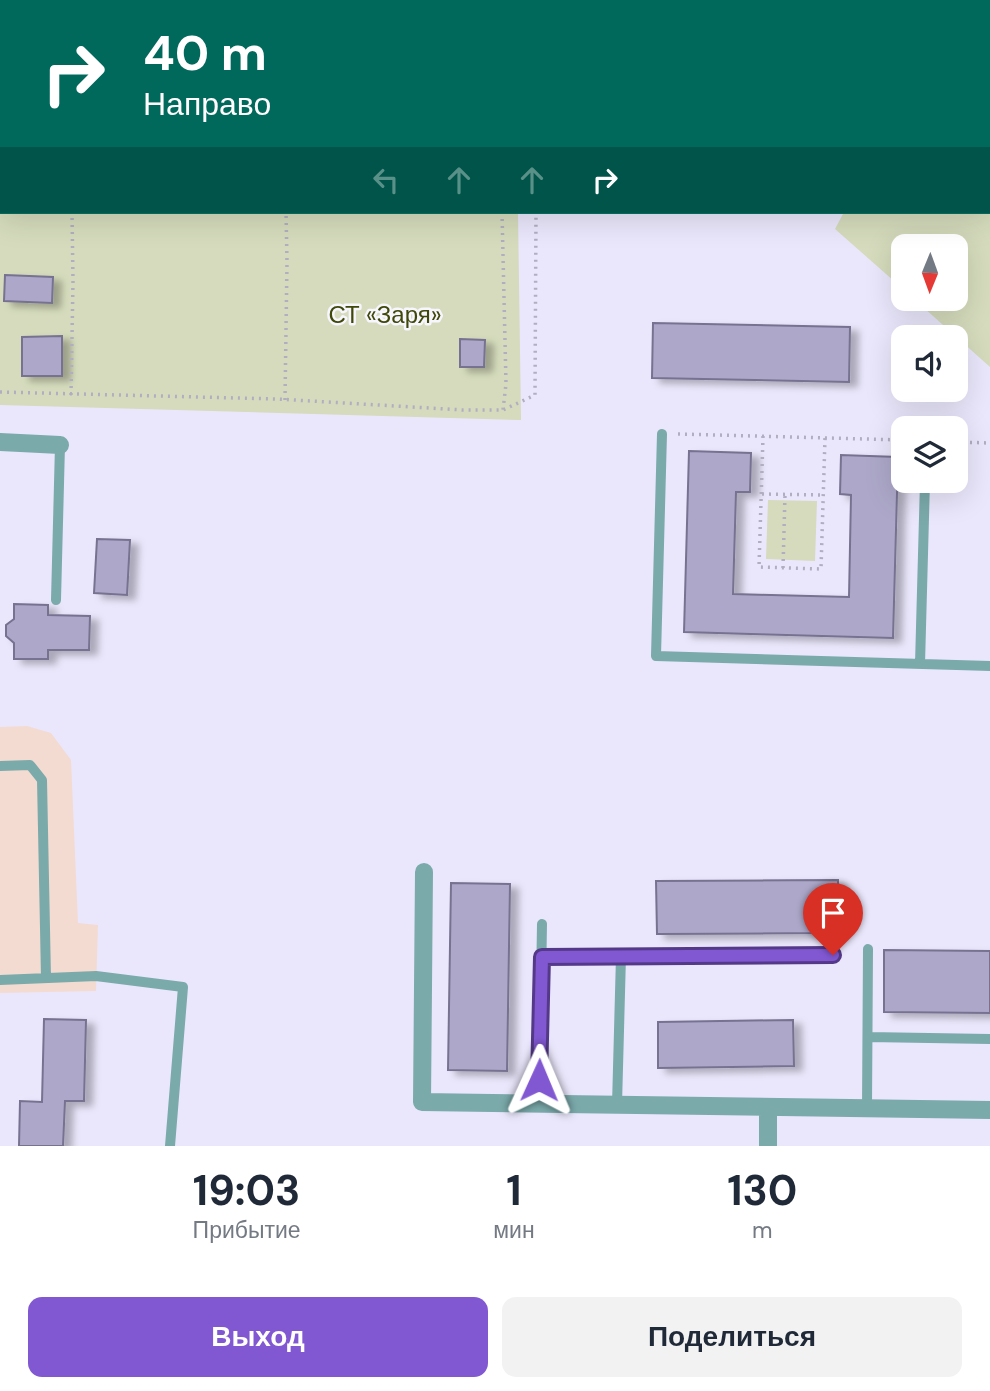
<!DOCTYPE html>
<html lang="ru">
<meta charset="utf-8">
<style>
body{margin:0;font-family:"DM Sans",sans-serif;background:#f2f2f3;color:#1f2937;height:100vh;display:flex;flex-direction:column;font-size:26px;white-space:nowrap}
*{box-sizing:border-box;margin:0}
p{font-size:23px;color:#747a83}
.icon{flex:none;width:38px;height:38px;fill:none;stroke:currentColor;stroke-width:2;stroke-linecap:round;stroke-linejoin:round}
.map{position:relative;height:1146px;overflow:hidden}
.side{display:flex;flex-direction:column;background:#fff;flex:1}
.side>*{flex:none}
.hud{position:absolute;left:0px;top:0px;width:990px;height:214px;box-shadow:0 7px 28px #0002;background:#00695c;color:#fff;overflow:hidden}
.needle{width:46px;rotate:181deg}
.tools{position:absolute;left:891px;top:234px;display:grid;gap:14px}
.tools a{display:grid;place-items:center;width:77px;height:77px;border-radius:14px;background:#fff;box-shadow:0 7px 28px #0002;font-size:35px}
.pin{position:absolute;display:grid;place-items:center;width:60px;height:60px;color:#fff;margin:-72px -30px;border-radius:50% 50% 50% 0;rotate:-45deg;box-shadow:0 0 7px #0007}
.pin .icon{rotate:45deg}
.me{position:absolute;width:77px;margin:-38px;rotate:1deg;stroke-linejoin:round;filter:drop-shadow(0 0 5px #0008)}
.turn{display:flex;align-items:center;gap:24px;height:147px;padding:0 28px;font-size:32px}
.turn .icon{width:91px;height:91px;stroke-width:2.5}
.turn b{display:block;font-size:49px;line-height:60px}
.lanes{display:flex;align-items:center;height:66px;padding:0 28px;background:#0003;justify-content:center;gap:35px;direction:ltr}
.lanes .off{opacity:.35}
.eta{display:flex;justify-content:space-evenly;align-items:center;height:119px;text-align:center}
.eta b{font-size:42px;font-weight:700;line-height:49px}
.button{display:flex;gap:14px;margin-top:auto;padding:14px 28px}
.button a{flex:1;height:80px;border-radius:14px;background:#8158d2;color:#fff;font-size:28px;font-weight:700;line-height:80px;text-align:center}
.button a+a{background:#f2f2f3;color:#1f2937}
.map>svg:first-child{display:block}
.industrial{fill:#f3dbd1}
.green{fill:#d5dbbc}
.building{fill:#ada8c9;stroke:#767290;stroke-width:2;filter:url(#shadow)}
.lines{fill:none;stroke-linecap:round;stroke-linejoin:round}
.path{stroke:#b1aec1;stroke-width:3.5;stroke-dasharray:2 5;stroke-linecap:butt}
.service{stroke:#7baaab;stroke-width:10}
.minor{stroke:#7baaab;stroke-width:18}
.route-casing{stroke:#543988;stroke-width:18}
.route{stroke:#8158d2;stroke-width:12}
.labels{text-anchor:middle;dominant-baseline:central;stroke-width:5;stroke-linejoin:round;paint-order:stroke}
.park-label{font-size:24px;fill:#404808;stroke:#f7f6fe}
</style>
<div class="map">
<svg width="990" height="1146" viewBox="0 0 990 1146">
<defs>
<filter id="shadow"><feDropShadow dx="8" dy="4.5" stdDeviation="3.5" flood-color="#0004"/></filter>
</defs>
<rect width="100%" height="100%" fill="#eae7fc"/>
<path class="industrial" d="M27,726L51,733L71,760L78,923L98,925L96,991L0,993V727Z"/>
<path class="green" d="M0,0H515V2H2V212H518L521,420L0,405Z
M944,0H990V367L914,299H956V247H903V289L835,229L844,212H989V2H944Z
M768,500L817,501L815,561L766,559Z"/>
<path class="building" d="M5,275L53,277L52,303L4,301Z
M653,323L850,327L849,382L652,378Z
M62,336V376H22V337Z
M460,339L485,340L484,367H460Z
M689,451L751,453L750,492H736L733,594L849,597L851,495L840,494L841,455L898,457L893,638L684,632Z
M97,539L130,540L127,595L94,593Z
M14,604L48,605V615L90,616L89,650H48V659H14V643L6,636V625L14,619Z
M838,880L839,933L657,934L656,881Z
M451,883L510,884L507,1071L448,1070Z
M884,950L990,951V1013L884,1012Z
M44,1019L86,1020L84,1101H65L63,1146H19L20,1101L42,1102Z
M793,1020L794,1066L658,1068V1022Z"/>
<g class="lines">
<path class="path" d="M69,0V2
M281,0V2
M497,0V2
M537,0V2
M502,212L506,384L503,410
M0,392L277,399L463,410H503L535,395L536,212
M71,395L73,281L72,212
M285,400L287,261L286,212
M678,434L903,440
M763,436L759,567L821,569L825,438
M956,442L990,443
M762,494L822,495
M783,568L785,494"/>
<path class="service" d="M662,434L656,656L990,666
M56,600L60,445
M920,664L925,481
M0,766L30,765L42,780L46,978
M542,957L833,955
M0,980L96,976L183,987L170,1146
M868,1037L990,1039
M539,1104L542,924
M617,1105L621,956
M867,1108L868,949"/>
<path class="minor" d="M0,442L60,445
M424,872L422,1102L990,1110
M768,1146V1108"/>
</g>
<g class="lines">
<defs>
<path id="route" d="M539,1080L542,957L833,955"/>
</defs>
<use href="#route" class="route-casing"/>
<use href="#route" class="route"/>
</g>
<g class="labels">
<g class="park-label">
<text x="385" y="314">СТ «Заря»</text>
</g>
</g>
</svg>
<div class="tools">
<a><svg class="needle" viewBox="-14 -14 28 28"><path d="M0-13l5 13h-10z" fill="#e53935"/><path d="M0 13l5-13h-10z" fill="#747a83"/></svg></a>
<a><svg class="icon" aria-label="sound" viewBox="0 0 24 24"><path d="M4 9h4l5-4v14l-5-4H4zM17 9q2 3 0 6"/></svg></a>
<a><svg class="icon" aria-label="layers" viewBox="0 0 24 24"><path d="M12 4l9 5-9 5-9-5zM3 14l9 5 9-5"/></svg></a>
</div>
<div class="pin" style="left:833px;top:955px;background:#d93025"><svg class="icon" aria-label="arrive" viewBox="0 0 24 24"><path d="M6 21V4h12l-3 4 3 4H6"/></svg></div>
<svg class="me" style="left:539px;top:1080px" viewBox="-20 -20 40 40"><path d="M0-17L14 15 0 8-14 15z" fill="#8158d2" stroke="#fff" stroke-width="4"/></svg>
<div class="hud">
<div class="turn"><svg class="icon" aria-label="right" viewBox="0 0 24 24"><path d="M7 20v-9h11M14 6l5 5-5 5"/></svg><div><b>40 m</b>Направо</div></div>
<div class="lanes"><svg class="icon off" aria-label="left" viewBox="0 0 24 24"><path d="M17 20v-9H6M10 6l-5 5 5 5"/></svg><svg class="icon off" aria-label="ahead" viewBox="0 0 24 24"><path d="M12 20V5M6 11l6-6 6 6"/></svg><svg class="icon off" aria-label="ahead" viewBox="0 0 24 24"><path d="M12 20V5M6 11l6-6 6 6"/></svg><svg class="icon" aria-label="right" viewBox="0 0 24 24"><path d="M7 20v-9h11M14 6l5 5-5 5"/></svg></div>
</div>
</div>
<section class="side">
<div class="eta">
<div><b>19:03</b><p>Прибытие</p></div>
<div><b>1</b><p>мин</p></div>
<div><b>130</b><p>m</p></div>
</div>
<div class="button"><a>Выход</a><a>Поделиться</a></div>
</section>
